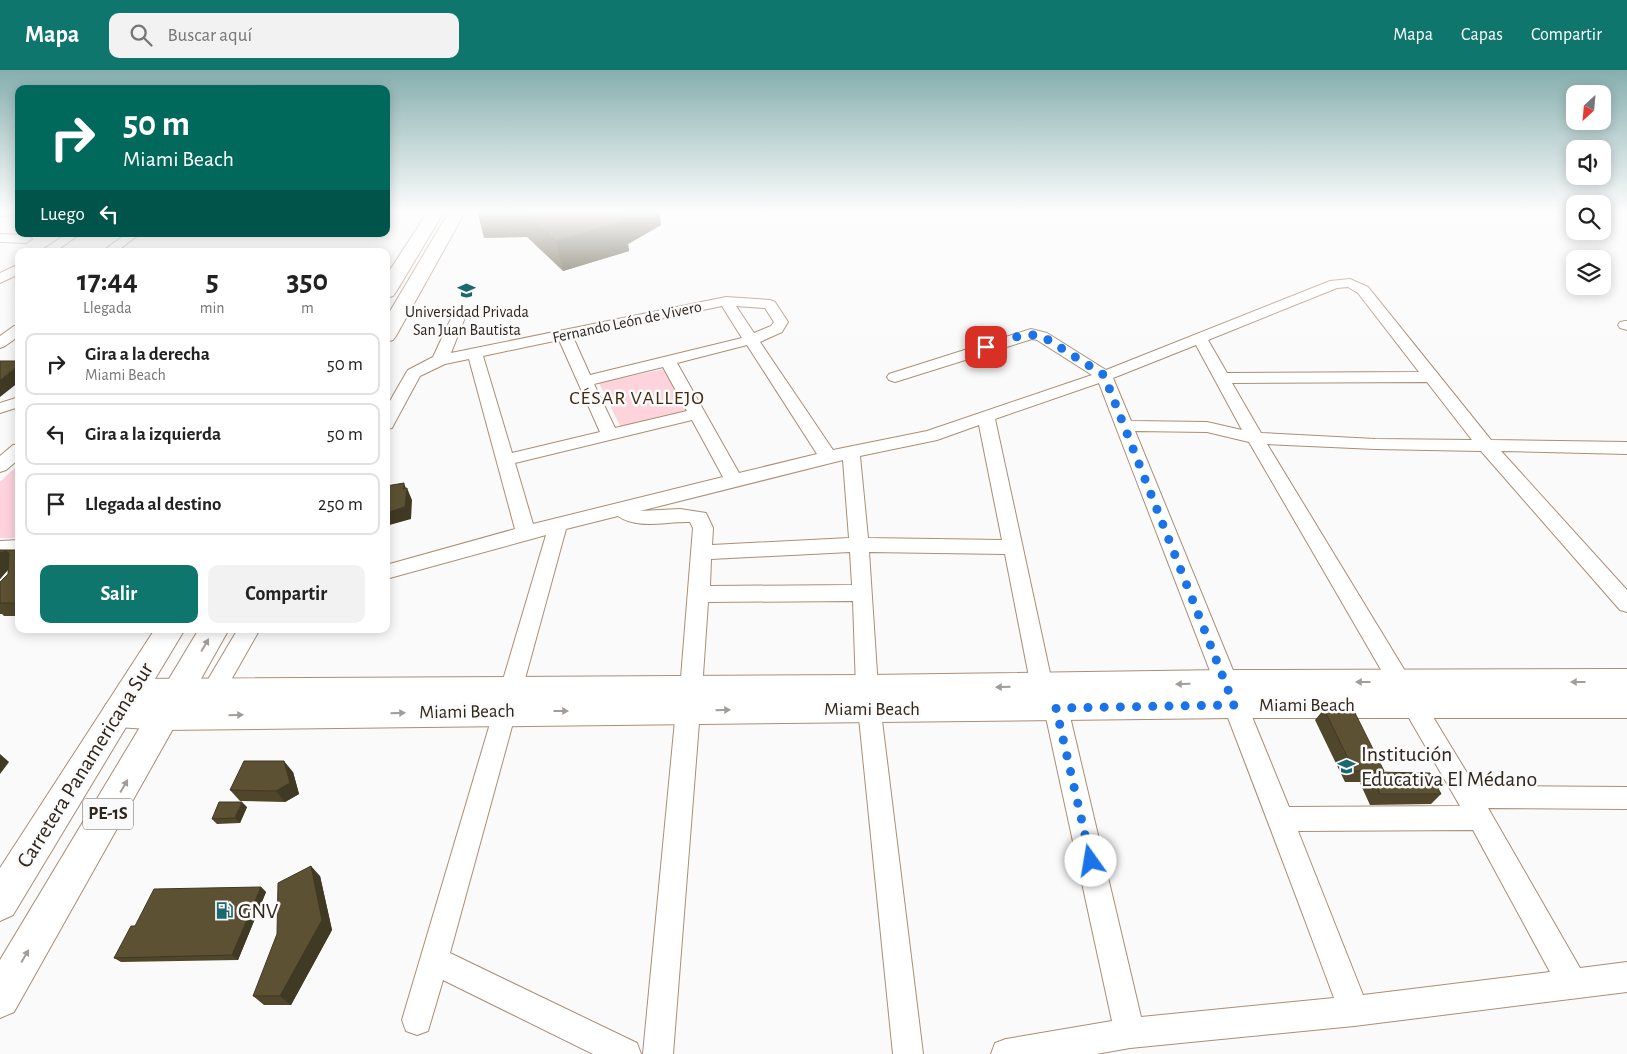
<!DOCTYPE html>
<html lang="es">
<meta charset="utf-8">
<style>
body{margin:0;font-family:"Alegreya Sans",sans-serif;background:#f2f2f2;color:#222;height:100vh;display:flex;flex-direction:column;font-size:19px;white-space:nowrap}
*{box-sizing:border-box;margin:0}
p{font-size:16px;color:#767676}
.icon{flex:none;width:28px;height:28px;fill:none;stroke:currentColor;stroke-width:2;stroke-linecap:round;stroke-linejoin:round}
.map{position:relative;flex:1;overflow:hidden}
.panel{position:absolute;left:15px;top:178px;width:375px;height:385px;display:flex;flex-direction:column;background:#fff;border-radius:10px;box-shadow:0 2px 12px #0003}
.panel>*{flex:none}
.banner{position:absolute;left:15px;top:15px;width:375px;height:152px;border-radius:10px;box-shadow:0 2px 12px #0003;background:#00695c;color:#fff;overflow:hidden}
.needle{width:32px;rotate:206deg}
.fabs{position:absolute;left:1566px;top:15px;display:grid;gap:10px}
.fabs a{display:grid;place-items:center;width:45px;height:45px;border-radius:10px;background:#fff;box-shadow:0 2px 12px #0003;font-size:25px}
.pin{position:absolute;display:grid;place-items:center;width:42px;height:42px;color:#fff;margin:-21px;border-radius:10px;box-shadow:0 2px 8px #0006}
.me{position:absolute;width:55px;margin:-28px;rotate:347deg;stroke-linejoin:round;filter:drop-shadow(0 0 4px #0008)}
.turn{display:flex;align-items:center;gap:18px;height:105px;padding:0 25px;font-size:22px}
.turn .icon{width:65px;height:65px;stroke-width:2.5}
.turn b{display:block;font-size:35px;line-height:42px}
.then{display:flex;align-items:center;height:48px;padding:0 25px;background:#0003;gap:10px;font-size:19px}
.eta{display:flex;justify-content:space-evenly;align-items:center;height:85px;text-align:center}
.eta b{font-size:30px;font-weight:700;line-height:35px}
.button{display:flex;gap:10px;margin-top:auto;padding:10px 25px}
.button a{flex:1;height:58px;border-radius:10px;background:#0f766e;color:#fff;font-size:20px;font-weight:700;line-height:58px;text-align:center}
.button a+a{background:#f2f2f2;color:#222}
ul{padding:0;list-style:none}
li{display:flex;align-items:center;gap:15px;height:62px;margin:0 10px 8px;padding:0 15px;border:2px solid #e0e0e0;border-radius:10px}
li div{flex:1}
li b{display:block;font-size:19px}
li em{font-style:normal}
header{display:flex;align-items:center;gap:30px;box-sizing:border-box;height:70px;padding:0 25px;background:#0f766e;color:#fff}
header strong{font-size:24px}
nav{display:flex;gap:28px;margin-inline-start:auto;font-size:18px}
.search{width:350px;height:45px;background:#f2f2f2;display:flex;align-items:center;gap:12px;box-sizing:border-box;padding:0 18px;border-radius:10px;color:#767676;font-size:19px}
.map>svg:first-child{display:block}
.green{fill:#fed3dc}
.lines{fill:none;stroke-linecap:round;stroke-linejoin:round}
.street-casing{stroke:#aa8e76;stroke-width:2}
.secondary-casing{stroke:#aa8e76;stroke-width:2}
.highway-casing{stroke:#aa8e76;stroke-width:2}
.street{fill:#fff;fill-rule:evenodd}
.secondary{fill:#fff;fill-rule:evenodd}
.highway{fill:#fff;fill-rule:evenodd}
.wall{fill:#4f462b}
.shaded-wall{fill:#403923}
.building{fill:#5c5132;stroke:#403923}
.oneway{fill:#a29d99}
.route{stroke:#1a73e8;stroke-width:9;stroke-dasharray:0 16.2}
.labels{text-anchor:middle;dominant-baseline:central;stroke-width:5;stroke-linejoin:round;paint-order:stroke}
.far-poi-label{font-size:16px;fill:#31261c;stroke:#fafafa}
.far-street-label{font-size:16px;fill:#31261c;stroke:#fafafa}
.shield{fill:#fafafa;stroke:#6d665f;stroke-width:1}
.shield-label{font-size:18px;font-weight:bold;fill:#31261c}
.street-label{font-size:19px;fill:#31261c;stroke:#fafafa}
.neighbourhood-label{font-size:20px;letter-spacing:1px;fill:#402813;stroke:#fafafa}
.near-poi-label{font-size:22px;fill:#31261c;stroke:#fafafa;text-anchor:start}
.near-street-label{font-size:22px;fill:#31261c;stroke:#fafafa}
</style>
<header>
<strong>Mapa</strong>
<div class="search"><svg class="icon" aria-label="search" viewBox="0 0 24 24"><circle cx="10" cy="10" r="6"/><path d="M15 15l6 6"/></svg>Buscar aquí</div>
<nav><a>Mapa</a><a>Capas</a><a>Compartir</a></nav>
</header>
<div class="map">
<svg width="1627" height="984" viewBox="0 0 1627 984">
<rect width="100%" height="100%" fill="#fafafa"/>
<path class="green" d="M669,298L689,340L621,358L599,313Z
M19,394V468H0V412Z"/>
<g class="lines">
<defs>
<path id="street" d="M0,140H19V145L0,146Z
M0,164L26,165L32,169L26,173L0,172Z
M66,164H80L56,181H41Z
M126,164H140L117,181H103Z
M19,194V204L0,213V203Z
M1350,209L1368,217L1491,370L1627,372V384L1501,381L1627,520V542L1620,540L1481,381L1375,379L1267,374L1475,716L1627,717V739L1488,738L1580,898L1627,892V922L1354,956L1130,978L1096,984H991L995,973L1006,969L1112,951L1044,638L1048,631L1056,628L1064,631L1068,638L1141,947L1334,928C1258,722 1177,517 1099,313L995,349L1053,617L1050,624L1042,626L1034,624L1031,617L1005,484L869,482L878,618L923,984H893L856,618L853,531L708,532L702,620L699,627L691,629L683,627L680,620L693,458L690,452C667,451 638,460 618,446L566,459L450,883L637,973L641,984H593L443,910L428,961L417,965L406,961L402,950L546,465L386,509V495L515,459L469,289L445,294L420,306L394,354L392,358L386,359V338L406,303L408,300L433,287L454,242H464L466,245L451,283L726,227L770,230L775,232L788,252L782,262L760,272L833,380L927,361L1092,305L1037,270L1032,269L895,312L889,310L887,307L889,304L1031,259L1047,263L1106,300L1330,211ZM1348,217L1358,223L1419,302L1227,303L1208,270L1337,218ZM722,236L742,268L590,305L573,267ZM736,236L765,238L774,252L771,256L754,263ZM559,270L600,362L512,383L483,286ZM747,275L817,384L739,403L677,293ZM1196,275L1242,360L1207,352L1131,351L1113,308ZM663,297L687,341L615,358L594,314ZM1427,312L1472,370L1375,369L1261,363L1232,313ZM692,350L723,407L533,454L515,393ZM979,355L1002,470L868,468L860,386L937,370ZM1135,361L1207,362L1249,372L1460,736L1289,737ZM843,390L849,468L712,475L713,458L706,443L680,439L640,441ZM850,482L852,515L710,516L711,489ZM1473,760L1550,902L1363,925L1298,761Z
M1625,251H1627V260L1620,258L1618,255L1620,252Z
M19,255V266L5,276L0,278V266L14,256Z
M19,327V337L0,343V333Z
M19,374V389L6,400L0,402V386L13,375Z
M19,470V484L0,485V471Z
M238,559H260L214,640L206,643L198,640L194,633Z
M688,630L696,633L700,640L673,984H643L676,640L680,633Z"/>
<path id="secondary" d="M1627,599V648H1234L164,660L117,657L106,654L101,644L106,634L120,631L115,622L120,613L131,609L867,605L1225,600Z"/>
<path id="highway" d="M429,140H445L396,222L393,226L386,228V206Z
M450,140H466L396,266L393,270L386,272V248Z
M155,559H185L13,845L0,851V798Z
M199,559H229L14,942L0,948V890Z"/>
</defs>
<use href="#street" class="street-casing"/>
<use href="#secondary" class="secondary-casing"/>
<use href="#highway" class="highway-casing"/>
<use href="#street" class="street"/>
<use href="#secondary" class="secondary"/>
<use href="#highway" class="highway"/>
</g>
<path class="wall" d="M477,140H659L661,155L628,174L629,181L563,201L527,167L484,168Z
M0,480H19V546H4L2,544H0V512L8,504V500L0,509Z
M1324,639L1384,701L1383,702L1441,724L1431,734L1370,735L1360,713L1361,712H1345L1315,650Z
M293,702L299,724L285,732L240,731L230,720Z
M247,737L240,753L217,754L212,749Z
M320,806L332,860L291,935H264L253,926Z
M261,817L266,822L238,890L121,892L114,888L135,856Z"/>
<path class="shaded-wall" d="M628,140H659L661,155L628,174L629,181L563,201L556,171L619,147Z
M19,295V312L0,327V310Z
M404,413L407,421V418L412,430L411,449L386,456V443L403,419Z
M6,481L18,494L11,496L0,509V483Z
M0,684L9,692L0,704Z
M284,691L293,702L299,724L285,732L276,721Z
M242,732L247,737L240,753L235,748Z
M311,796L320,806L332,860L291,935L280,926Z
M261,817L266,822L238,890L232,885Z"/>
<path class="building" d="M522,140H632L619,147L624,151L556,171Z
M0,291H19V295L0,310Z
M404,413L403,419L407,418L405,437L386,443V416Z
M0,480H19V533H0V512L8,504L9,483L6,481L0,483Z
M1324,639H1353L1384,701H1354Z
M244,691H284L290,713L276,721L230,720Z
M1370,702L1430,703L1441,724H1380Z
M219,732H242L235,748L212,749Z
M311,796L322,850L280,926H253L277,864L278,813Z
M261,817L232,885L114,888L131,856H135L154,819Z"/>
<defs><path id="oneway-solid" d="M-6-.8H1V-3.2L6.5 0L1 3.2V.8H-6Z" transform="scale(1.25)"/></defs>
<g class="oneway">
<use href="#oneway-solid" transform="translate(205 575) rotate(-60)"/>
<use href="#oneway-solid" transform="translate(1363 612) rotate(180)"/>
<use href="#oneway-solid" transform="translate(1578 612) rotate(180)"/>
<use href="#oneway-solid" transform="translate(1183 614) rotate(179)"/>
<use href="#oneway-solid" transform="translate(1003 617) rotate(179)"/>
<use href="#oneway-solid" transform="translate(723 640) rotate(-1)"/>
<use href="#oneway-solid" transform="translate(561 641)"/>
<use href="#oneway-solid" transform="translate(398 643) rotate(-1)"/>
<use href="#oneway-solid" transform="translate(236 645) rotate(-1)"/>
<use href="#oneway-solid" transform="translate(124 716) rotate(-60)"/>
<use href="#oneway-solid" transform="translate(25 886) rotate(-60)"/>
</g>
<linearGradient id="sky" x2="0" y2="1"><stop stop-color="#86aeae"/><stop offset="0.51" stop-color="#fdfdfd"/><stop offset="1" stop-color="#fdfdfd" stop-opacity="0"/></linearGradient>
<rect width="1627" height="277" fill="url(#sky)"/>
<g class="lines">
<path class="route" d="M986,277C1004,271 1022,262 1042,266L1104,305L1234,635L1056,638L1091,791"/>
</g>
<defs>
<symbol id="university-bare" viewBox="-9 -9 18 18"><path d="M0-5L7-2L0 1L-7-2ZM-4 1L0 2.5L4 1V4Q0 6-4 4Z" fill="#1c6871" stroke="#fafafa" stroke-width="2.5" paint-order="stroke"/></symbol>
<symbol id="school-bare" viewBox="-9 -9 18 18"><path d="M0-5L7-2L0 1L-7-2ZM-4 1L0 2.5L4 1V4Q0 6-4 4Z" fill="#1c6871" stroke="#fafafa" stroke-width="2.5" paint-order="stroke"/></symbol>
<symbol id="fuel-bare" viewBox="-9 -9 18 18"><path d="M-5.5-6h7V0h2V4h1.3V-2.5L3-4.5l.8-.8L6-3V5H2.5V1h-1V6h-7ZM-4.2-4.7v3.2H.2V-4.7Z" fill="#1c6871" stroke="#fafafa" stroke-width="2.5" paint-order="stroke"/></symbol>
</defs>
<g fill-rule="evenodd">
<use href="#university-bare" x="454" y="208" width="25" height="25"/>
<use href="#school-bare" x="1334" y="684" width="25" height="25"/>
<use href="#fuel-bare" x="212" y="828" width="25" height="25"/>
</g>
<g class="labels">
<g class="far-poi-label">
<text x="467" y="242">Universidad Privada<tspan x="467" dy="18">San Juan Bautista</tspan></text>
</g>
<g class="far-street-label">
<text transform="translate(627 252) rotate(-12)">Fernando León de Vivero</text>
</g>
<rect class="shield" x="83" y="728.5" width="50" height="31" rx="4"/>
<g class="shield-label">
<text x="108" y="744">PE-1S</text>
</g>
<g class="street-label">
<text x="1307" y="635">Miami Beach</text>
<text x="872" y="639">Miami Beach</text>
<text transform="translate(467 642) rotate(-1)">Miami Beach</text>
</g>
<g class="neighbourhood-label">
<text x="637" y="328">CÉSAR VALLEJO</text>
</g>
<g class="near-poi-label">
<text x="1361" y="684">Institución<tspan x="1361" dy="25">Educativa El Médano</tspan></text>
<text x="238" y="841">GNV</text>
</g>
<g class="near-street-label">
<text transform="translate(85 695) rotate(-58)">Carretera Panamericana Sur</text>
</g>
</g>
</svg>
<div class="fabs">
<a><svg class="needle" viewBox="-14 -14 28 28"><path d="M0-13l5 13h-10z" fill="#e53935"/><path d="M0 13l5-13h-10z" fill="#767676"/></svg></a>
<a><svg class="icon" aria-label="sound" viewBox="0 0 24 24"><path d="M4 9h4l5-4v14l-5-4H4zM17 9q2 3 0 6"/></svg></a>
<a><svg class="icon" aria-label="search" viewBox="0 0 24 24"><circle cx="10" cy="10" r="6"/><path d="M15 15l6 6"/></svg></a>
<a><svg class="icon" aria-label="layers" viewBox="0 0 24 24"><path d="M12 4l9 5-9 5-9-5zM3 14l9 5 9-5"/></svg></a>
</div>
<div class="pin" style="left:986px;top:277px;background:#d93025"><svg class="icon" aria-label="arrive" viewBox="0 0 24 24"><path d="M6 21V4h12l-3 4 3 4H6"/></svg></div>
<svg class="me" style="left:1091px;top:791px" viewBox="-20 -20 40 40"><circle r="19" fill="#fff"/><path d="M0-13L10 11 0 6-10 11z" fill="#1a73e8"/></svg>
<div class="banner">
<div class="turn"><svg class="icon" aria-label="right" viewBox="0 0 24 24"><path d="M7 20v-9h11M14 6l5 5-5 5"/></svg><div><b>50 m</b>Miami Beach</div></div>
<div class="then">Luego<svg class="icon" aria-label="left" viewBox="0 0 24 24"><path d="M17 20v-9H6M10 6l-5 5 5 5"/></svg></div>
</div>
<section class="panel">
<div class="eta">
<div><b>17:44</b><p>Llegada</p></div>
<div><b>5</b><p>min</p></div>
<div><b>350</b><p>m</p></div>
</div>
<ul>
<li><svg class="icon" aria-label="right" viewBox="0 0 24 24"><path d="M7 20v-9h11M14 6l5 5-5 5"/></svg><div><b>Gira a la derecha</b><p>Miami Beach</p></div><em>50 m</em></li>
<li><svg class="icon" aria-label="left" viewBox="0 0 24 24"><path d="M17 20v-9H6M10 6l-5 5 5 5"/></svg><div><b>Gira a la izquierda</b></div><em>50 m</em></li>
<li><svg class="icon" aria-label="arrive" viewBox="0 0 24 24"><path d="M6 21V4h12l-3 4 3 4H6"/></svg><div><b>Llegada al destino</b></div><em>250 m</em></li>
</ul>
<div class="button"><a>Salir</a><a>Compartir</a></div>
</section>
</div>
